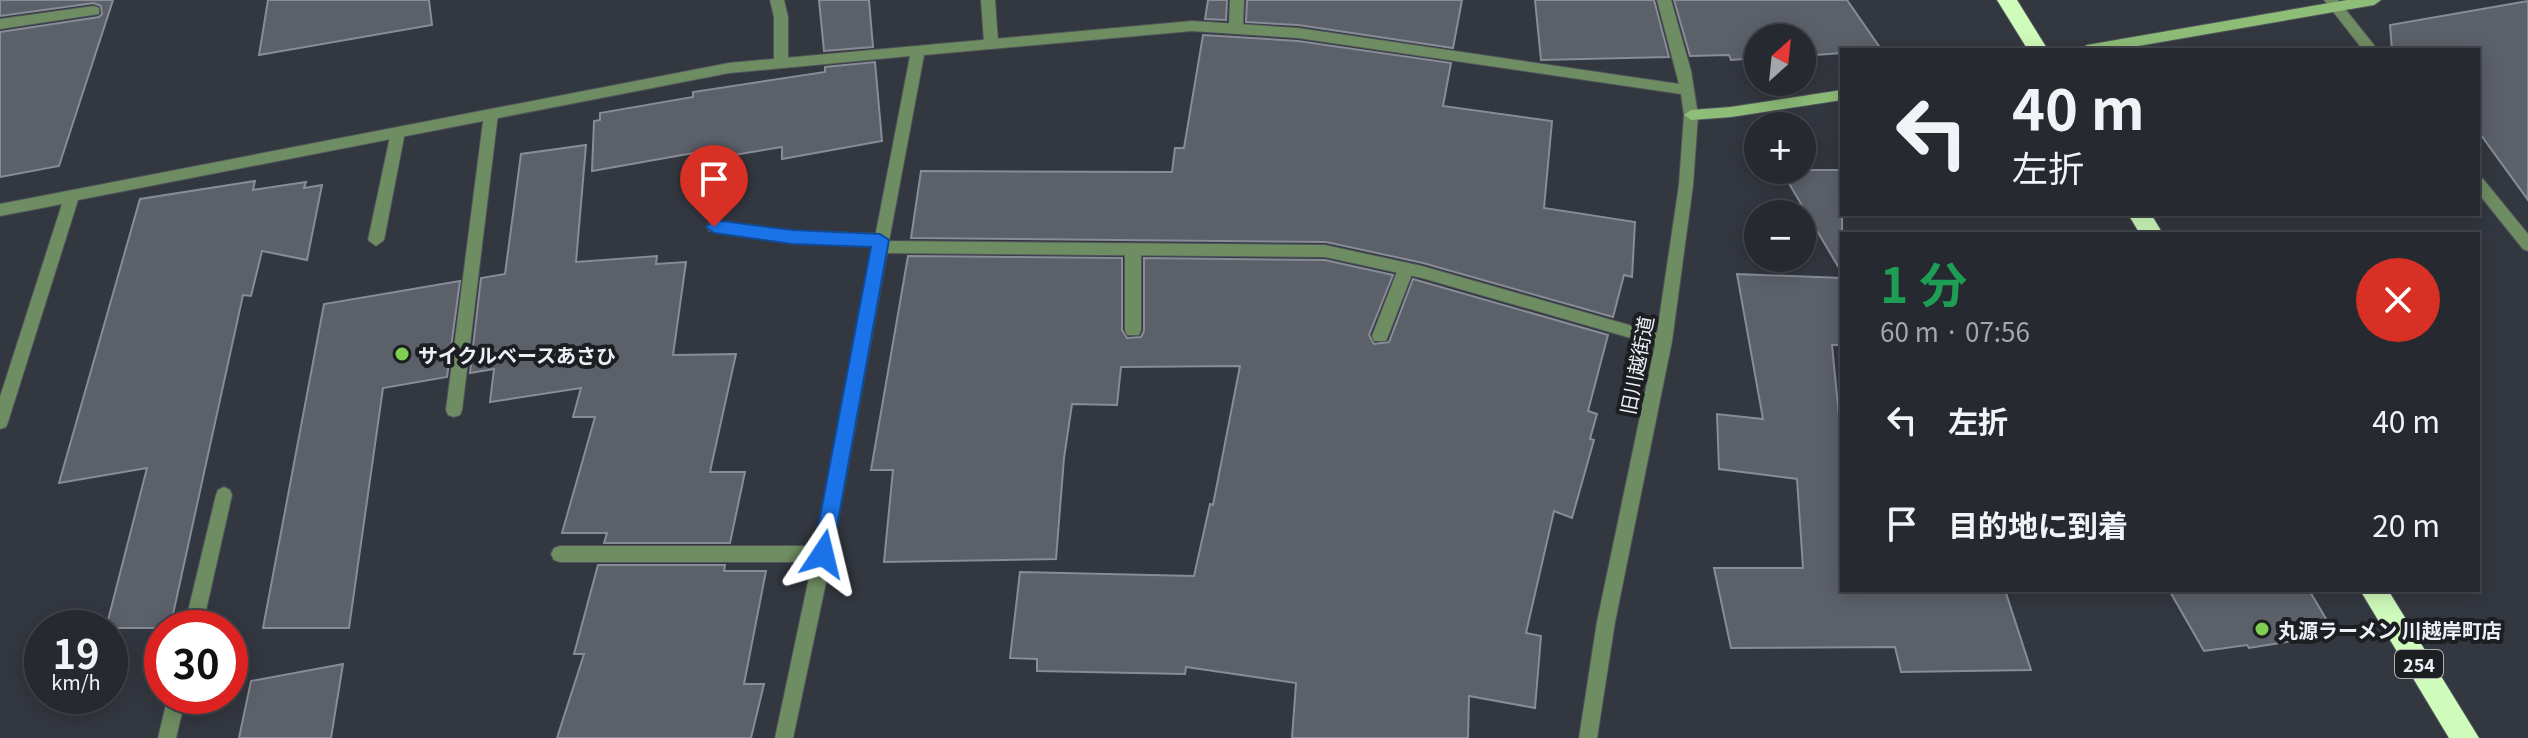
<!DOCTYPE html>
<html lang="ja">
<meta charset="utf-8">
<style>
body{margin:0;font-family:Georgia,"Noto Sans JP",serif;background:#32353b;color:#f1f3f6;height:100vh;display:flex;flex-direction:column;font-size:30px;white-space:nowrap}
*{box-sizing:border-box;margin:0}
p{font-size:26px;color:#a4a6aa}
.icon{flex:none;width:44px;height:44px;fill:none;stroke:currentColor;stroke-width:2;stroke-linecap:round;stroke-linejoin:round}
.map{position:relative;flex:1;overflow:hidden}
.side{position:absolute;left:1840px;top:232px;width:640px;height:360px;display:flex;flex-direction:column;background:#26292f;border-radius:0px;box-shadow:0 4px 20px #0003,0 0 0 2px #42454b}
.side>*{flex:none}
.hud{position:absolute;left:1840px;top:48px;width:640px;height:168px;border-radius:0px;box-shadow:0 4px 20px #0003,0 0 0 2px #42454b;background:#26292f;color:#f1f3f6;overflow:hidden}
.needle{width:52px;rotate:27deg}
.tools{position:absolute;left:1744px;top:24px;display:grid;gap:16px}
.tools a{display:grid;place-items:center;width:72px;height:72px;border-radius:50%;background:#26292f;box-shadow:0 4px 20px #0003,0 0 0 2px #42454b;font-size:40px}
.speed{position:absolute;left:24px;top:610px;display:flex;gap:16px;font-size:40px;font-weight:700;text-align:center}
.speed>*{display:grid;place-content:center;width:104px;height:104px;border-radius:50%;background:#26292f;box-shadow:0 4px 20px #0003,0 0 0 2px #42454b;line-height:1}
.speed small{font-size:20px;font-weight:400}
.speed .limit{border:12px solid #d22;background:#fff;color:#111}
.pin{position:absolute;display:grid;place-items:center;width:68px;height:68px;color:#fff;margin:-82px -34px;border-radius:50% 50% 50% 0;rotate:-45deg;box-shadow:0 0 8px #0007}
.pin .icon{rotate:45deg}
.me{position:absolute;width:88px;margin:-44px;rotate:10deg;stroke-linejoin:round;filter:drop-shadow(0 0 6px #0008)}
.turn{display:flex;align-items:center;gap:28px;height:168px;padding:0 40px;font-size:36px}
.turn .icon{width:104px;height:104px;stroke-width:2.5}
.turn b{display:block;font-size:56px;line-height:68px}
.round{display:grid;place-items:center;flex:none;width:84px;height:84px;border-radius:42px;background:#32353b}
.summary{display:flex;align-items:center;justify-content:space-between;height:136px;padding:0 40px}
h1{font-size:48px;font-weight:700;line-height:60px;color:#1e9e55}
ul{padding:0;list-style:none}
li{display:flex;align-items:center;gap:24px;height:104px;padding:0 40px}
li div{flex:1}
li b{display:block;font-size:30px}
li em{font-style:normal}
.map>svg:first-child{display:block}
.building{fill:#5c6069;stroke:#878c96;stroke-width:2}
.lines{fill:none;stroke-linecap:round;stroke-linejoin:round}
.lane-casing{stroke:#51545c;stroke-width:2}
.street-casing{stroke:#51545c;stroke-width:2}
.secondary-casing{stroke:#51545c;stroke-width:2}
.highway-casing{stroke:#51545c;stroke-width:2}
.lane{fill:#6f8d62;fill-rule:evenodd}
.street{fill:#6f8d62;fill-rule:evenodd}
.secondary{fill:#8ebd78;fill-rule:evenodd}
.highway{fill:#cffbbb;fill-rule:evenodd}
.route{fill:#1a73e8;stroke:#114b97;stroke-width:2}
.poi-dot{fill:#7fd052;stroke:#1c1e22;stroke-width:3}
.labels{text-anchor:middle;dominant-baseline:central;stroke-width:8;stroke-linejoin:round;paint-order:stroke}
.shield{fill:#1c1e22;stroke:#aeb0b6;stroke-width:2}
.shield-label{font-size:18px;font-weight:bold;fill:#eceff5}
.poi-label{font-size:20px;font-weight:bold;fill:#eceff5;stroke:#1c1e22;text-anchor:start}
.street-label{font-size:20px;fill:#eceff5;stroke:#1c1e22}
</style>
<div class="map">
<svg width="2528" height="738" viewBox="0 0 2528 738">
<rect width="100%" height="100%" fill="#33373f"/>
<path class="building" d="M0,0H113L59,166L0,177V32L99,17L102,14L101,6L94,3L0,16Z
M268,0H429L432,25L259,55Z
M819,0H869L873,47L824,51Z
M1208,0H1227L1226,20L1205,19Z
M1247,0H1462L1453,48L1298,25L1246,22Z
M1535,0H1654L1669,57L1541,60Z
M1674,0H1847L1881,49L1842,50V53L1802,56V38H1758V58L1731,60L1729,55L1690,56Z
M2528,1V200L2478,131V50H2392L2390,25Z
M1203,35L1298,41L1451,63L1443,106L1552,121L1544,208L1635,222L1632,277L1624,275L1613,317L1423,263L1326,242L911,238L921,171L1172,172L1175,148H1184Z
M875,62L882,141L782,159V147L722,157V148L592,171L594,121L600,120V113L693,97V92L825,72V67Z
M586,145L576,262L657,256L656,264L686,262L673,355L736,354L710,472H745L730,543H604L607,533H562L595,417H573L581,388L490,402L494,369L470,373L481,278L505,274L521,154Z
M1781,170H1842V273Z
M255,181L253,190L306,182L304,188L322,185L307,260L262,251L251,296L243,295L170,628H106L147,468L59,483L140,199Z
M908,256L1122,258V330L1127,338L1141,337L1144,331V258L1325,260L1393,275L1369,335L1374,344L1389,342L1413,279L1608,335L1588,411L1597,414L1590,439L1594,440L1572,518L1554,511L1526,633L1541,636L1535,708L1469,696L1468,738H1292L1296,683L1186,667L1185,674L1037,671V659L1010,658L1020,572L1194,576L1210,504L1213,505L1240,366L1121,367L1117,405L1072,404L1064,458L1056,559L884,562L893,470H871Z
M1737,274L1842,278V345H1832L1842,446V590H2005L2031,670L1901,672L1895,647L1731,648L1714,568H1803L1797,479L1719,469L1717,414L1763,419Z
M460,281L447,377L383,388L349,628H263L324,304Z
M598,565H725L724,571H766L744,684H764L751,738H557L584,654H574Z
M2169,590H2309L2335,634L2249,648L2247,645L2204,651Z
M343,664L331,738H239L251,681Z"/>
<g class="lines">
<defs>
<path id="lane" d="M770,0H784L788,17V61L781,66L774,61V17Z
M981,0H995L998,42L991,47L984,42Z
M1230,0H1244L1243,27L1236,32L1229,27Z
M94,6L99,8V14L0,29V19Z
M491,109L498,114L462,410L460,415L454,417L448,415L446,410L484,114Z
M398,127L405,132L384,240L376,246L368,240L391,132Z
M714,221L792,231L880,234L888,240L880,246L792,243L709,231L707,227L709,223Z
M1133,243L1141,249V330L1139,335H1127L1125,330V249Z
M1406,263L1414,269L1388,336L1386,341H1374L1372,336L1398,269Z
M224,487L230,490L232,495L202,628H184L216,495L218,490Z
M560,546H823L829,548L832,554L829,560L823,562H560L554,560L551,554L554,548Z
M168,696H186L176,738H158Z"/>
<path id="street" d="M1657,0H1671L1691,71L1698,115L1693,185L1672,341L1615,622L1597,738H1579L1597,622L1655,345L1422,278L1325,257L887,253L832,554L793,738H775L814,554L910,56L729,73L78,200L8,422L6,427L0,429V397L62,204L0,216V204L729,63L1192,21L1298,28L1679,84ZM1192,31L1298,38L1681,94L1684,115L1679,185L1657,333L1422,266L1325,245L889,241L924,55Z
M2324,0H2338L2378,50H2363Z
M2478,177L2483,179L2528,234V251L2523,249L2478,193Z"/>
<path id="secondary" d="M2347,0H2381L2374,5L2115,50H2080L2087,45Z
M1842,90V100L1731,117L1691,120L1684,115L1691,110L1731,107Z"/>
<path id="highway" d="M1997,0H2017L2048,50H2028Z
M2128,214H2151L2163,234H2140Z
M2360,590H2388L2479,738H2449Z"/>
</defs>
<use href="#lane" class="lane-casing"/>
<use href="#street" class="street-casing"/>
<use href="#secondary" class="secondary-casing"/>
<use href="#highway" class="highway-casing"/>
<use href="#lane" class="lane"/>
<use href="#street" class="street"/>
<use href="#secondary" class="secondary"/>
<use href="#highway" class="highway"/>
</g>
<path class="route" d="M714,220L792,230L880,234L889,240L832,554L830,561L823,563L816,561L813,554L871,247L792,244L714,233L706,227Z"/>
<g class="poi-dot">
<circle cx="402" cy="354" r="8"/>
<circle cx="2262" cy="629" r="8"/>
</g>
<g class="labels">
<rect class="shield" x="2395" y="650" width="48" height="28" rx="6"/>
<g class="shield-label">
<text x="2419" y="664">254</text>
</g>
<g class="poi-label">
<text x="418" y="354">サイクルベースあさひ</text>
<text x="2278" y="629">丸源ラーメン 川越岸町店</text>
</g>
<g class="street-label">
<text transform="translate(1636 365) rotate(-79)">旧川越街道</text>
</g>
</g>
</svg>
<div class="tools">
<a><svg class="needle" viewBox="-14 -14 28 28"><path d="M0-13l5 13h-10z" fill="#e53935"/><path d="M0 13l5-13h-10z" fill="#a4a6aa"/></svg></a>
<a>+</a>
<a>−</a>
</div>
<div class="speed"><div>19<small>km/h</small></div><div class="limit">30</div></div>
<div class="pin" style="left:714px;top:227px;background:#d93025"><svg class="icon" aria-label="arrive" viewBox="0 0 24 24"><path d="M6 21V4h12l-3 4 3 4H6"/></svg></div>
<svg class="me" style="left:823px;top:554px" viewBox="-20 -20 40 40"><path d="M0-17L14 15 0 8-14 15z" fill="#1a73e8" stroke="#fff" stroke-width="4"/></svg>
<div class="hud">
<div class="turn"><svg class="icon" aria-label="left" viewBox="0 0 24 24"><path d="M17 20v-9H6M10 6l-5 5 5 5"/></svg><div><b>40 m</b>左折</div></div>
</div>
<section class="side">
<div class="summary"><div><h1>1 分</h1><p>60 m · 07:56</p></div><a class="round" style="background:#d93025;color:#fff"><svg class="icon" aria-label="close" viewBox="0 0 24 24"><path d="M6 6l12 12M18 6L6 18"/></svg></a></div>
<ul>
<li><svg class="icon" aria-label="left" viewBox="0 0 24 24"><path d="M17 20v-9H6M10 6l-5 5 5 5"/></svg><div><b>左折</b></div><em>40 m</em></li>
<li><svg class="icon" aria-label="arrive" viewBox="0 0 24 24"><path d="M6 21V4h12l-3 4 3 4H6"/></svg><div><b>目的地に到着</b></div><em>20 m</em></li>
</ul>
</section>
</div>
